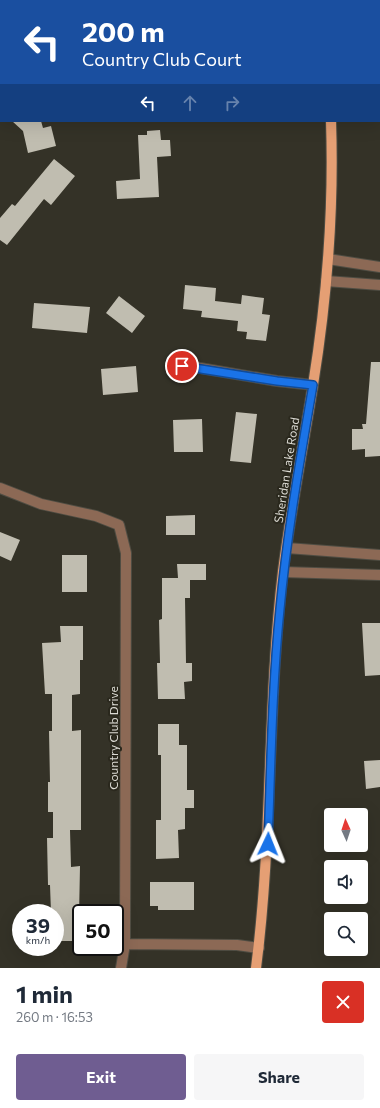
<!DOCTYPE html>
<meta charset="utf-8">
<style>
body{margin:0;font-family:Commissioner,sans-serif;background:#f6f6f7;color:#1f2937;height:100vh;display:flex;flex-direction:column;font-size:15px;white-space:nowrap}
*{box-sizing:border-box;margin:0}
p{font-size:13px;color:#747a83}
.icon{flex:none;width:22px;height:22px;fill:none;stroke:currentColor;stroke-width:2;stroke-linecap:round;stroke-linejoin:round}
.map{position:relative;height:968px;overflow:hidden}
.sheet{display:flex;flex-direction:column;background:#fff;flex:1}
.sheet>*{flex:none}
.hud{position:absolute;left:0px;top:0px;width:380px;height:122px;box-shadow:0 4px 16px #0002;background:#1a4fa0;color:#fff;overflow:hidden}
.needle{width:26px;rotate:357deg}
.controls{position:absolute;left:324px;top:808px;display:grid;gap:8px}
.controls a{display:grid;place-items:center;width:44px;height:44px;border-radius:4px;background:#fff;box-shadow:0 4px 16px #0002;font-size:20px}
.speed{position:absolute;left:12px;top:904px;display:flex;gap:8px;font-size:20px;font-weight:700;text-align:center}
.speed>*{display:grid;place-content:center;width:52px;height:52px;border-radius:50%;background:#fff;box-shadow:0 4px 16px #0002;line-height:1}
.speed small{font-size:10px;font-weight:400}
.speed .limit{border:2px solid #111;border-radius:6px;background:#fff;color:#111}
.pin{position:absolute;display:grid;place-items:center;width:34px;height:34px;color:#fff;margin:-17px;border:2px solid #fff;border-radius:50%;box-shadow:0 1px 4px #0007}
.me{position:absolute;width:44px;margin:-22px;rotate:2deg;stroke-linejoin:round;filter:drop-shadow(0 0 3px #0008)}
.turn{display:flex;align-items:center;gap:14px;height:84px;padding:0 16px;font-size:18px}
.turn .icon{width:52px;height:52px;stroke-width:2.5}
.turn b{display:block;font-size:28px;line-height:34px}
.lanes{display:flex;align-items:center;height:38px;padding:0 16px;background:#0003;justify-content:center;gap:20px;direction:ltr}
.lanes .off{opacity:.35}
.round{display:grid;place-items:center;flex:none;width:42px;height:42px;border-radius:4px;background:#f6f6f7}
.head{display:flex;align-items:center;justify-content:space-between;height:68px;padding:0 16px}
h1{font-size:24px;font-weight:700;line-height:30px}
.button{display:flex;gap:8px;margin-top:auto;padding:8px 16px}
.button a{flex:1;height:46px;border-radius:4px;background:#6f5d91;color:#fff;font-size:16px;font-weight:700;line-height:46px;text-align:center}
.button a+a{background:#f6f6f7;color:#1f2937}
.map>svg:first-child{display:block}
.building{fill:#c0bdb0}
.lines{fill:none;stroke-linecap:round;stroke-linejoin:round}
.minor-casing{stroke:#4f4d43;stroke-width:12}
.major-casing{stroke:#4f4d43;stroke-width:12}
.minor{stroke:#8c6955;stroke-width:10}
.major{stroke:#e59f74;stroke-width:10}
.route-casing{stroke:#114b97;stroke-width:10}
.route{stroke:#1a73e8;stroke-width:7}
.labels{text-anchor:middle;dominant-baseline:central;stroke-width:4;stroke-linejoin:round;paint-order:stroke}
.street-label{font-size:12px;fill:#dcdbd4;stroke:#2a281d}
</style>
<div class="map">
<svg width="380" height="968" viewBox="0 0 380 968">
<rect width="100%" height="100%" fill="#343227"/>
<path class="building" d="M12,121H41L43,128L51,126L56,146L28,153L23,131Z
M160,130L161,140H170L171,156L157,157L159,197L117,199L116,181L140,179L138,135H147V131Z
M54,159L75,176L51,205L44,199L7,245L0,240V218L12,204L15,206Z
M185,285L216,288L215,301L241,304L242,295L264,298L262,314L270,315L266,341L246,339L247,332L237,331L238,321L201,317L202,311L183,309Z
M119,296L145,316L132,333L106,313Z
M34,303L90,307L87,333L32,328Z
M371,362H380V456L365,457V449L352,450V429H363L362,424H366Z
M136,366L138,392L103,395L101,369Z
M236,412L257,414L251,463L230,461Z
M202,419L203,452H174L173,420Z
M195,515V535H166V516Z
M0,532L20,540L11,561L0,556Z
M62,555H87V592H62Z
M177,564H206V580H190V598H185L186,663H192V681L184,682L185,699H158L157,663H160L159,620L162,619V578H178Z
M362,623H380V675L365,676Z
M60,626H83V660H80V694L72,695V731L81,730V830H70L71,867L80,866L79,917H75V941H59V921H55V913H51L50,885H48L47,838H53V812H48V782H50L49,731H52V694H45L42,643L61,642Z
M158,724H179V745H187V790H194V808H185V829L178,830L179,858L156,859V820H161V755H158Z
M380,760V787L366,789L364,761Z
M150,882H194V910H158V906H150Z"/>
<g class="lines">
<defs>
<path id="minor" d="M169,1L170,0
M328,259L380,267
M326,281L380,285
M182,365L277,381L313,385
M0,488L41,504L96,516L119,525L126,553L125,944L121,968
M287,548L380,555
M283,572L380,575
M125,944L237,945L259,948"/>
<path id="major" d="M324,0V1
M256,968C273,836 267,703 283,571C291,509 303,447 313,385C327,298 334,209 331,121"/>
</defs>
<use href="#minor" class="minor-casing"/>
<use href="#major" class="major-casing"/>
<use href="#minor" class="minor"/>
<use href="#major" class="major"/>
</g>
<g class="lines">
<defs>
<path id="route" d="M182,366L277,381L313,385C300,460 287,534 280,609C272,687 271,766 268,844"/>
</defs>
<use href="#route" class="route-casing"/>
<use href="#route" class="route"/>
</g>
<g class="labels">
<g class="street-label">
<text transform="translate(286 470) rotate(-81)">Sheridan Lake Road</text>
<text transform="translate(113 738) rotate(-90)">Country Club Drive</text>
</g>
</g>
</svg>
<div class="controls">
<a><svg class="needle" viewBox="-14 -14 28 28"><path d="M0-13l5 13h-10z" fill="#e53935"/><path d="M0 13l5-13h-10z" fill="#747a83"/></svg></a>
<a><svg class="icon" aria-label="sound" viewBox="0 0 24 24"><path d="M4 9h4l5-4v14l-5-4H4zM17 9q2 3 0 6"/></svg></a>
<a><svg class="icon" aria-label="search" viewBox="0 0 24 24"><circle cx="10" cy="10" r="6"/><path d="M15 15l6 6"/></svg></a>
</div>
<div class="speed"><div>39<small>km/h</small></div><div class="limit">50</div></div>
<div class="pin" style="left:182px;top:366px;background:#d93025"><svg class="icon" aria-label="arrive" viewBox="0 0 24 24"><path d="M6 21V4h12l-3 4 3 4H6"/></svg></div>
<svg class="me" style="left:268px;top:844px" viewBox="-20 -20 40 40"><path d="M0-17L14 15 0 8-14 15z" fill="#1a73e8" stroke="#fff" stroke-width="4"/></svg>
<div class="hud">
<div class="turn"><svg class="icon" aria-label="left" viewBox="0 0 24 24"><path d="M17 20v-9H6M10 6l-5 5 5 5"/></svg><div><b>200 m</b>Country Club Court</div></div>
<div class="lanes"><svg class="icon" aria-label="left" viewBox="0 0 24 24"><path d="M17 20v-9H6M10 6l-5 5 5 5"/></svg><svg class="icon off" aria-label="ahead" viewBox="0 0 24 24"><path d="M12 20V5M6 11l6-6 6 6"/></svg><svg class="icon off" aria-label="right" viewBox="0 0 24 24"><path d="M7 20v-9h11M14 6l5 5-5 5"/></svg></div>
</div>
</div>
<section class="sheet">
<div class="head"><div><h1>1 min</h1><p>260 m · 16:53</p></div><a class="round" style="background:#d93025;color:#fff"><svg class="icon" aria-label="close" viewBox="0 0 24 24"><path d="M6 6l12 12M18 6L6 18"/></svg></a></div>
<div class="button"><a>Exit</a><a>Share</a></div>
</section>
